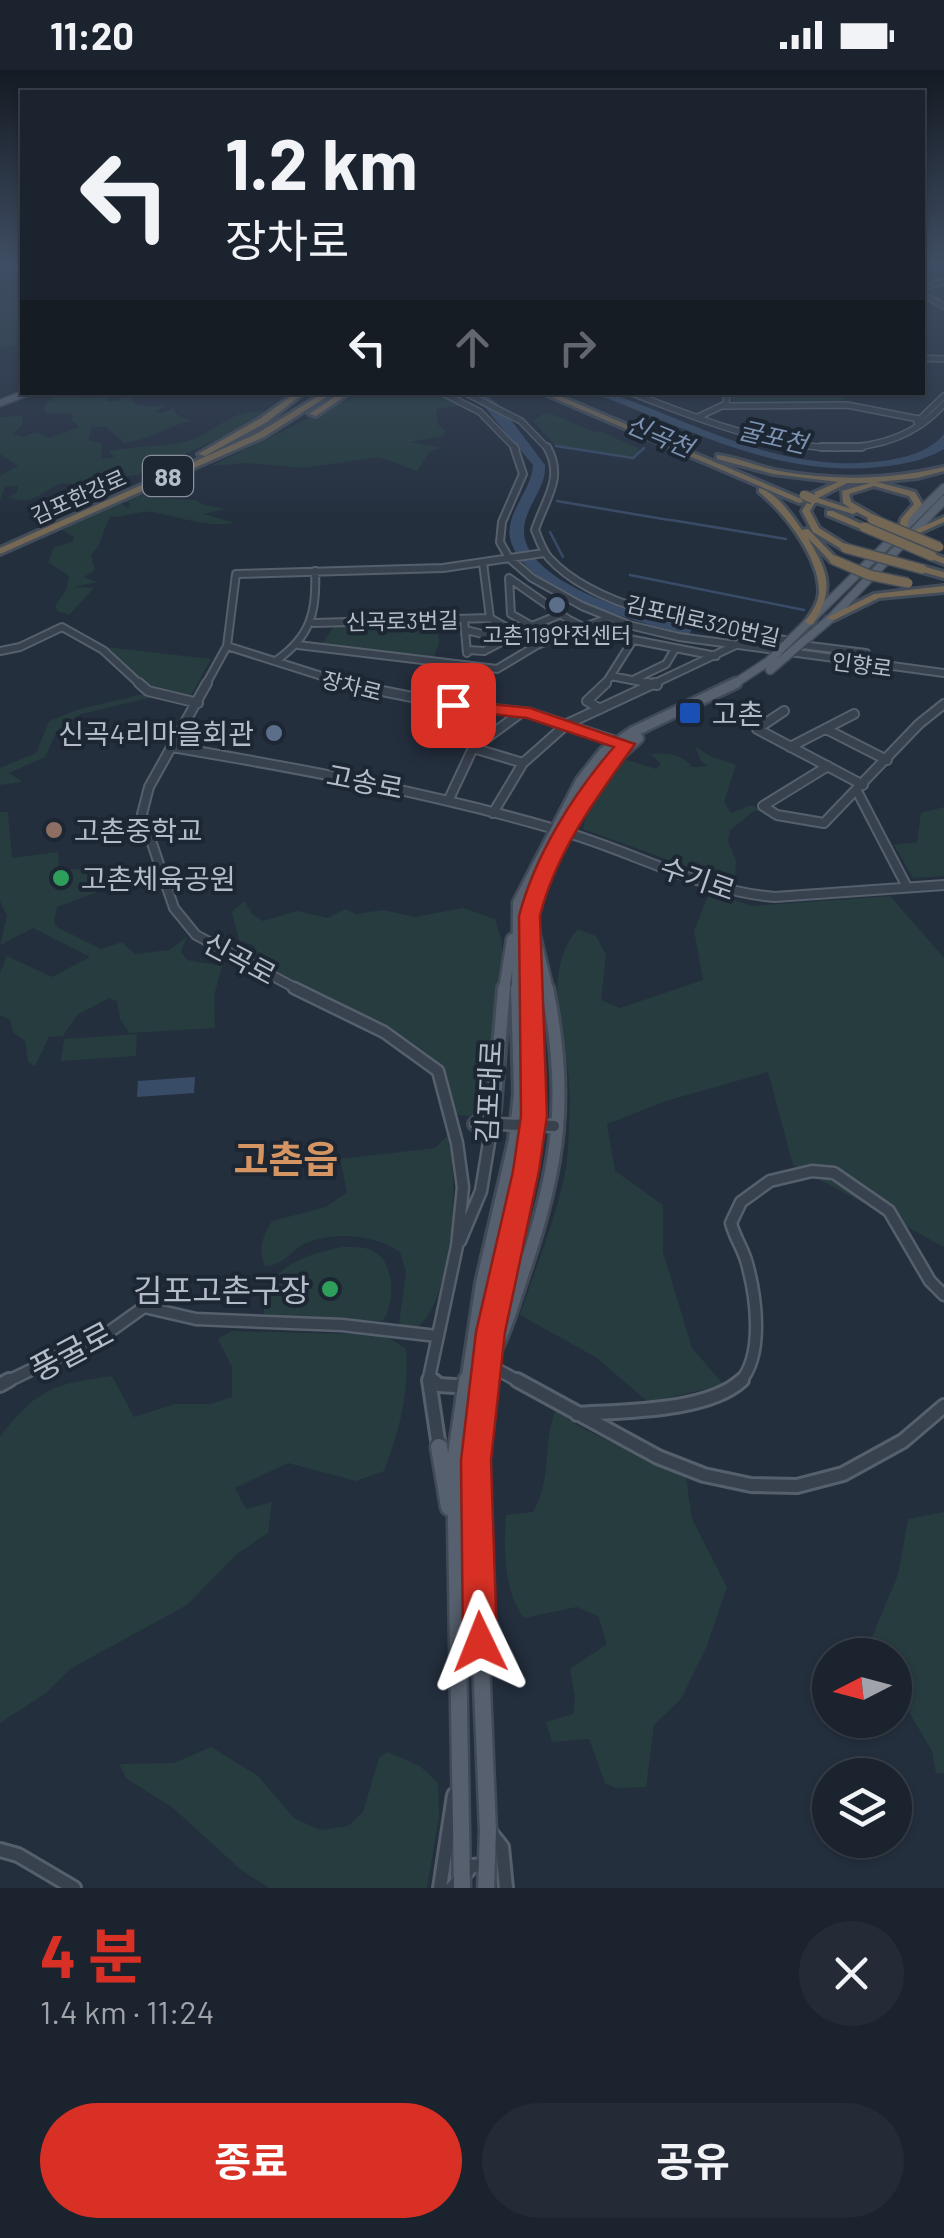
<!DOCTYPE html>
<html lang="ko">
<meta charset="utf-8">
<style>
body{margin:0;font-family:Barlow,"Noto Sans KR",sans-serif;background:#242b36;color:#f1f3f6;height:100vh;display:flex;flex-direction:column;font-size:38px;white-space:nowrap}
*{box-sizing:border-box;margin:0}
p{font-size:32px;color:#a0a4aa}
.icon{flex:none;width:55px;height:55px;fill:none;stroke:currentColor;stroke-width:2;stroke-linecap:round;stroke-linejoin:round}
.map{position:relative;height:1818px;overflow:hidden}
.sheet{display:flex;flex-direction:column;background:#1b232e;flex:1}
.sheet>*{flex:none}
.hud{position:absolute;left:20px;top:20px;width:905px;height:305px;border-radius:0px;box-shadow:0 2px 8px #0004,0 0 0 2px #39404a;background:#1b232e;color:#f1f3f6;overflow:hidden}
.needle{width:65px;rotate:264deg}
.buttons{position:absolute;left:812px;top:1568px;display:grid;gap:20px}
.buttons a{display:grid;place-items:center;width:100px;height:100px;border-radius:50%;background:#1b232e;box-shadow:0 2px 8px #0004,0 0 0 2px #39404a;font-size:50px}
.pin{position:absolute;display:grid;place-items:center;width:85px;height:85px;color:#fff;margin:-42px;border-radius:20px;box-shadow:0 5px 15px #0006}
.me{position:absolute;width:110px;margin:-55px;rotate:358deg;stroke-linejoin:round;filter:drop-shadow(0 0 8px #0008)}
.turn{display:flex;align-items:center;gap:35px;height:210px;padding:0 40px;font-size:45px}
.turn .icon{width:130px;height:130px;stroke-width:2.5}
.turn b{display:block;font-size:70px;line-height:85px}
.lanes{display:flex;align-items:center;height:95px;padding:0 40px;background:#0003;justify-content:center;gap:50px;direction:ltr}
.lanes .off{opacity:.35}
.round{display:grid;place-items:center;flex:none;width:105px;height:105px;border-radius:52px;background:#242b36}
.head{display:flex;align-items:center;justify-content:space-between;height:170px;padding:0 40px}
h1{font-size:60px;font-weight:700;line-height:75px;color:#d93025}
.primary-button{display:flex;gap:20px;margin-top:auto;padding:20px 40px}
.primary-button a{flex:1;height:115px;border-radius:60px;background:#d93025;color:#fff;font-size:40px;font-weight:700;line-height:115px;text-align:center}
.primary-button a+a{background:#242b36;color:#f1f3f6}
.status{display:flex;justify-content:space-between;align-items:center;height:70px;padding:0 50px;background:#1b232e;direction:ltr}
.status svg{height:28px;fill:currentColor}
.map>svg:first-child{display:block}
.green{fill:#263c3f}
.water{fill:#394c67}
.lines{fill:none;stroke-linecap:round;stroke-linejoin:round}
.stream{stroke:#394c67;stroke-width:2.5}
.minor-far4-casing{stroke:#565f6c;stroke-width:8}
.minor-far3-casing{stroke:#565f6c;stroke-width:10}
.minor-far2-casing{stroke:#565f6c;stroke-width:12}
.minor-far1-casing{stroke:#565f6c;stroke-width:15}
.minor-casing{stroke:#565f6c;stroke-width:18}
.major-far4-casing{stroke:#414a57;stroke-width:9}
.major-far3-casing{stroke:#414a57;stroke-width:11}
.major-far2-casing{stroke:#414a57;stroke-width:15}
.major-far1-casing{stroke:#414a57;stroke-width:18}
.major-casing{stroke:#414a57;stroke-width:21}
.highway-casing{stroke:#434c59;stroke-width:6}
.minor-far4{stroke:#38414e;stroke-width:5}
.minor-far3{stroke:#38414e;stroke-width:6}
.minor-far2{stroke:#38414e;stroke-width:8}
.minor-far1{stroke:#38414e;stroke-width:10}
.minor{stroke:#38414e;stroke-width:12}
.major-far4{stroke:#56606e;stroke-width:6}
.major-far3{stroke:#56606e;stroke-width:8}
.major-far2{stroke:#56606e;stroke-width:10}
.major-far1{stroke:#56606e;stroke-width:12}
.major{stroke:#56606e;stroke-width:16}
.highway{fill:#746855;fill-rule:evenodd}
.minor-bridge-casing{stroke:#565f6c;stroke-width:15;stroke-linecap:butt}
.highway-bridge-casing{stroke:#434c59;stroke-width:12;stroke-linecap:butt}
.minor-bridge{stroke:#38414e;stroke-width:10}
.highway-bridge{stroke:#746855;stroke-width:9}
.route{fill:#d93025;stroke:#8d1f18;stroke-width:2.5}
.service-dot{fill:#5c6f8a;stroke:#1d2633;stroke-width:4}
.transit-dot{fill:#1a4fb4;stroke:#1d2633;stroke-width:4}
.education-dot{fill:#8d6e63;stroke:#1d2633;stroke-width:4}
.leisure-dot{fill:#2e9e5b;stroke:#1d2633;stroke-width:4}
.labels{text-anchor:middle;dominant-baseline:central;stroke-width:8;stroke-linejoin:round;paint-order:stroke}
.far-street-label{font-size:22px;fill:#b4bcc9;stroke:#1d2633}
.far-poi-label{font-size:22px;fill:#b4bcc9;stroke:#1d2633}
.far-water-label{font-size:25px;font-style:italic;fill:#7c92b1;stroke:#1d2633}
.shield{fill:#1d2633;stroke:#878f9c;stroke-width:2.5}
.shield-label{font-size:25px;font-weight:bold;fill:#b4bcc9}
.poi-label{font-size:28px;fill:#b4bcc9;stroke:#1d2633;text-anchor:start}
.street-label{font-size:28px;fill:#b4bcc9;stroke:#1d2633}
.near-poi-label{font-size:32px;fill:#b4bcc9;stroke:#1d2633;text-anchor:end}
.near-street-label{font-size:32px;fill:#b4bcc9;stroke:#1d2633}
.district-label{font-size:38px;font-weight:bold;fill:#d59563;stroke:#1d2633}
</style>
<div class="status"><b>11:20</b><svg viewBox="0 0 49 12"><path d="M0 12V9h3v3zM5 12V6h3v6zM10 12V3h3v9zM15 12V0h3v12zM26 1h20v11H26zM47 4h2v5h-2z"/></svg></div>
<div class="map">
<svg width="944" height="1818" viewBox="0 0 944 1818">
<rect width="100%" height="100%" fill="#242f3e"/>
<path class="green" d="M22,218V273L0,278V227Z
M55,323H92L85,328L106,327L110,332L129,326L135,334L150,337L168,334L154,342L163,343L174,338L176,344L192,351C168,355 148,371 124,373L106,357H92L88,370L102,374L101,389L115,387L109,381C135,376 163,377 187,371C216,363 231,337 266,342L234,362L138,405L110,408L83,425L76,422L81,414C74,414 61,412 55,416C39,425 29,436 8,427L17,423L18,416L5,417L0,430V406L18,396L0,384V347L22,346L23,354L13,364L22,367L37,362L49,368L80,357L71,350L73,344L47,343L43,338Z
M361,323H431L464,335L436,339L438,355L446,361L443,366L411,372L441,378L429,382L417,401L379,387L304,398L247,393L211,396Z
M729,323H841L844,333H741L731,330Z
M546,342L595,362L600,361L640,379L633,387L555,375L533,351Z
M160,415L176,418L149,428L197,430L201,434L226,439L204,444L235,453C208,458 179,447 153,442C140,440 125,447 111,447L113,443C102,456 106,470 91,485L95,500L84,507L97,512L74,517L94,518L69,545L58,541L55,536L67,518L69,506L48,492L54,477L72,472L74,467L62,460L116,430L128,438L131,434L120,429Z
M436,551L439,573L433,589L321,576L336,553Z
M105,577L211,589L190,627L153,620Z
M144,624L153,627L81,644L57,661L45,687L9,703L23,712L0,715V698L36,683L49,651L80,639Z
M695,676L710,686L736,695L724,732L731,743L752,735L763,741H754L730,760L728,772L736,790L735,814L583,759C587,737 606,703 624,689L656,699L661,694L651,684C668,683 682,684 692,697L708,696L701,691Z
M944,737V806L913,808L894,775L917,772L921,743Z
M0,742H8L12,788L58,782L59,801L100,797L119,814L57,837L54,852L57,857L101,879L122,872L135,884L170,880L187,866L181,882L187,890L222,896L214,926L215,958L129,963L120,949L117,931L109,928L77,945L63,966L49,967L35,996L28,992L25,971L13,962L10,950L0,945V903L7,886L52,907L90,887L33,858L0,875L7,846L0,831Z
M710,822L752,836L890,826L944,888V1177L793,1095L768,1002L666,1031L607,1054L615,1101L663,1135V1182L692,1278L724,1315L648,1332L597,1288L520,1245C535,1198 557,1147 566,1098C569,1076 569,1051 570,1029C570,974 537,905 578,859L596,866L606,885L601,930L620,938L703,910L694,860Z
M244,831L253,845L263,851L297,841L328,848L345,839L356,844L383,840L415,847L463,838L495,849L502,872V895L488,1041L481,1047L458,1045C448,1031 453,1013 444,1000C422,967 292,910 252,890L255,876L239,870L232,842Z
M137,964L136,986L61,991L64,969Z
M447,1066C461,1104 452,1242 413,1260L399,1254L406,1202L400,1182C376,1165 334,1161 306,1173C290,1181 284,1196 265,1196C257,1179 263,1166 272,1151L326,1137L347,1122L340,1089L435,1078Z
M342,1177C353,1177 366,1176 375,1182C395,1194 396,1235 382,1251L268,1248L264,1244C260,1199 306,1184 342,1177Z
M231,1261L385,1265L406,1279C409,1325 400,1358 384,1401L356,1411L288,1393L235,1418L246,1439L272,1432L268,1463L238,1483L187,1535L70,1599L46,1623L0,1653V1367C37,1319 53,1314 112,1306L134,1347L175,1334H212L232,1327V1297L218,1269Z
M556,1340L580,1357L686,1408L692,1449L727,1517L706,1578L681,1629L654,1655L646,1717L616,1718L605,1713L589,1669L552,1672L546,1652L573,1644L575,1628L570,1599L607,1574L598,1546L577,1537L524,1548C503,1520 504,1479 506,1445L533,1442C553,1409 542,1369 556,1340Z
M944,1442V1704L936,1703L932,1681L895,1618V1585H876L869,1574L898,1505L908,1449Z
M211,1677L258,1706L294,1748L320,1760L348,1756L363,1742L379,1688L388,1682L420,1696L438,1713L439,1746L427,1818H269L240,1799L173,1738L127,1709L119,1694L174,1693Z"/>
<path class="water" d="M473,323H484L502,338L545,395C547,419 523,438 524,462C525,515 651,549 693,558L689,564C643,555 521,522 510,468C505,443 532,420 533,395Z
M592,323H610C700,355 782,404 882,391C905,388 929,382 944,364V379C924,391 901,395 878,397C774,408 687,357 592,323Z
M195,1007L194,1023L137,1027L138,1011Z"/>
<g class="lines">
<path class="stream" d="M556,376L633,388L644,378
M557,431L669,450
M671,450L786,469
M550,462L563,487
M630,505L804,540"/>
<defs>
<path id="minor-far4" d="M922,217L944,212
M922,224L944,236
M922,288L944,289
M441,322L480,342L516,379
M464,322L521,351L548,379
M629,322C719,356 867,422 944,334
M723,336L847,335L919,349
M698,347L726,334L727,322
M917,352L944,326"/>
<path id="minor-far3" d="M514,377L523,404L502,452L500,472L509,488L532,508L582,536L629,555L679,567L944,603
M547,377C565,408 545,429 535,460C539,469 542,480 549,488C600,544 719,558 791,571
M821,377H862
M483,493L490,548L537,575
M464,549L467,583
M314,553L490,548
M532,556L559,545
M466,560L503,569
M298,575L497,599L537,575L606,549
M802,575L866,583L867,596
M227,576L353,616
M468,580L484,581L532,556L511,544L509,508L569,550L593,562L716,586
M0,581L20,577L62,557L103,580L142,616
M277,590C311,566 317,541 315,501
M611,606L657,615
M633,610L666,594L675,579
M205,616L227,576L236,504L443,498L544,483
M604,616L633,570
M649,616L740,573"/>
<path id="minor-far2" d="M139,613L148,621L198,633
M207,613L149,717L142,744L174,838L196,865L299,920
M342,613L447,634L530,643L624,674
M647,613L657,615
M600,639L587,631L606,613
M784,641L757,659L863,715
M417,650L445,635
M826,659L887,690
M172,677C302,699 432,723 558,760C631,780 699,821 775,827L944,815
M790,677L854,644
M473,678L523,693
M828,696L763,736L777,745L824,753L919,654L944,634
M857,721L907,817
M449,729L473,678L522,642
M493,743L523,693L567,654L655,613"/>
<path id="minor-far1" d="M294,918L384,962L438,1001L457,1073L463,1117L457,1176L429,1308L436,1313
M460,1171L481,1121L492,1054
M487,1294L522,1313
M429,1308L430,1313
M4,1313L109,1262L144,1237L196,1249L342,1255L437,1266
M739,1313C765,1286 756,1224 746,1190C742,1177 734,1166 731,1153L741,1132L770,1111L812,1101L834,1103L889,1141L930,1211L944,1225"/>
<path id="minor" d="M429,1310L439,1377
M433,1310L439,1315L485,1318
M517,1310L658,1387L704,1405L751,1415L797,1416L843,1404L903,1371L944,1336
M0,1315L9,1310
M577,1344C622,1341 708,1342 742,1310
M490,1762L502,1777L506,1818
M0,1780L18,1785L74,1818
M440,1818L454,1725
M452,1818L472,1796L487,1795"/>
<path id="major-far4" d="M0,333L29,322"/>
<path id="major-far3" d="M770,600L831,548L944,430
M731,616L769,591L944,418"/>
<path id="major-far2" d="M532,854L548,920
M504,920L512,869
M517,920L518,833L581,711L604,682L633,662L736,613
M531,920L529,846L537,817L599,703L638,668"/>
<path id="major-far1" d="M475,1054L494,1040L504,918
M491,1287C506,1260 514,1229 524,1200C559,1097 569,1026 547,918
M467,1313L482,1213L515,1070L520,1023L517,918
M485,1313C493,1231 518,1153 531,1071C540,1021 535,968 531,918"/>
<path id="major" d="M485,1310L474,1423L488,1761L486,1818
M439,1377L449,1437
M462,1818L455,1392L467,1310"/>
<path id="highway" d="M0,195L22,197V201L0,197Z
M297,322H305L267,352L205,386L198,384L261,348Z
M325,322H334L264,367L0,484V478L258,363Z
M342,322H351L316,346L309,344Z
M540,322H550L806,431L799,433Z
M717,385C737,387 758,397 779,401C835,411 889,410 944,397V401L917,408L877,412L915,422L922,434L909,449L906,461H903L899,459L901,449L914,434L909,426L874,416L849,424L851,432L884,451V455H881L857,442L853,444L815,432L810,441L819,458L848,476V480L845,481L813,462L802,441L813,423L838,412L773,404L717,389ZM847,413H870L842,421L843,433L851,439L818,428Z
M759,418C777,423 791,444 802,460L808,459L838,490L831,492L808,468C828,503 835,518 813,554L810,555L805,552C811,543 818,534 819,523C820,488 785,443 759,422Z
M827,441H833L868,457L861,459L827,445Z
M944,447V452L915,465L908,463Z
M932,483L944,488V494L929,488V484Z
M922,496L944,502V508L919,501V497Z
M944,516V522L879,528L834,550L826,548L874,524Z"/>
</defs>
<use href="#minor-far4" class="minor-far4-casing"/>
<use href="#minor-far3" class="minor-far3-casing"/>
<use href="#minor-far2" class="minor-far2-casing"/>
<use href="#minor-far1" class="minor-far1-casing"/>
<use href="#minor" class="minor-casing"/>
<use href="#major-far4" class="major-far4-casing"/>
<use href="#major-far3" class="major-far3-casing"/>
<use href="#major-far2" class="major-far2-casing"/>
<use href="#major-far1" class="major-far1-casing"/>
<use href="#major" class="major-casing"/>
<use href="#highway" class="highway-casing"/>
<use href="#minor-far4" class="minor-far4"/>
<use href="#minor-far3" class="minor-far3"/>
<use href="#minor-far2" class="minor-far2"/>
<use href="#minor-far1" class="minor-far1"/>
<use href="#minor" class="minor"/>
<use href="#major-far4" class="major-far4"/>
<use href="#major-far3" class="major-far3"/>
<use href="#major-far2" class="major-far2"/>
<use href="#major-far1" class="major-far1"/>
<use href="#major" class="major"/>
<use href="#highway" class="highway"/>
<defs>
<path id="minor-bridge" d="M496,1054L554,1056"/>
<path id="highway-bridge" d="M804,425L813,429
M872,449L939,477
M864,457L932,486
M845,478L922,499
M834,490L869,505L908,513"/>
</defs>
<use href="#minor-bridge" class="minor-bridge-casing"/>
<use href="#highway-bridge" class="highway-bridge-casing"/>
<use href="#minor-bridge" class="minor-bridge"/>
<use href="#highway-bridge" class="highway-bridge"/>
</g>
<linearGradient id="sky" x2="0" y2="1"><stop stop-color="#141a22"/><stop offset="0.43" stop-color="#3f4d63"/><stop offset="1" stop-color="#3f4d63" stop-opacity="0"/></linearGradient>
<rect width="944" height="449" fill="url(#sky)"/>
<path class="route" d="M453,630L530,638L635,674C597,727 556,781 540,846L547,1046L539,1101L505,1262L491,1390L497,1572L492,1583L480,1588L468,1583L463,1572L461,1390L476,1262L513,1101L521,1046L519,846C535,785 573,724 614,677L527,648L446,639L444,635Z"/>
<g class="service-dot">
<circle cx="557" cy="535" r="10"/>
<circle cx="274" cy="663" r="10"/>
</g>
<rect class="transit-dot" x="678" y="631" width="24" height="24" rx="5"/>
<circle class="education-dot" cx="54" cy="760" r="10"/>
<g class="leisure-dot">
<circle cx="61" cy="808" r="10"/>
<circle cx="330" cy="1219" r="10"/>
</g>
<g class="labels">
<g class="far-street-label">
<text transform="translate(78 426) rotate(-24)">김포한강로</text>
<text transform="translate(402 550) rotate(-1)">신곡로3번길</text>
<text transform="translate(703 550) rotate(13)">김포대로320번길</text>
<text transform="translate(862 594) rotate(8)">인향로</text>
<text transform="translate(352 615) rotate(14)">장차로</text>
</g>
<g class="far-poi-label">
<text x="557" y="564">고촌119안전센터</text>
</g>
<g class="far-water-label">
<text transform="translate(660 365) rotate(23)">신곡천</text>
<text transform="translate(773 366) rotate(13)">굴포천</text>
</g>
<rect class="shield" x="143" y="386" width="50" height="40" rx="8"/>
<g class="shield-label">
<text x="168" y="406">88</text>
</g>
<g class="poi-label">
<text x="712" y="643">고촌</text>
<text x="254" y="663" text-anchor="end">신곡4리마을회관</text>
<text x="74" y="760">고촌중학교</text>
<text x="81" y="808">고촌체육공원</text>
</g>
<g class="street-label">
<text transform="translate(365 711) rotate(11)">고송로</text>
<text transform="translate(698 808) rotate(19)">수기로</text>
<text transform="translate(240 888) rotate(28)">신곡로</text>
<text transform="translate(488 1022) rotate(-87)">김포대로</text>
</g>
<g class="near-poi-label">
<text x="310" y="1219">김포고촌구장</text>
</g>
<g class="near-street-label">
<text transform="translate(71 1280) rotate(-28)">풍굴로</text>
</g>
<g class="district-label">
<text x="286" y="1088">고촌읍</text>
</g>
</g>
</svg>
<div class="buttons">
<a><svg class="needle" viewBox="-14 -14 28 28"><path d="M0-13l5 13h-10z" fill="#e53935"/><path d="M0 13l5-13h-10z" fill="#a0a4aa"/></svg></a>
<a><svg class="icon" aria-label="layers" viewBox="0 0 24 24"><path d="M12 4l9 5-9 5-9-5zM3 14l9 5 9-5"/></svg></a>
</div>
<div class="pin" style="left:453px;top:635px;background:#d93025"><svg class="icon" aria-label="arrive" viewBox="0 0 24 24"><path d="M6 21V4h12l-3 4 3 4H6"/></svg></div>
<svg class="me" style="left:480px;top:1572px" viewBox="-20 -20 40 40"><path d="M0-17L14 15 0 8-14 15z" fill="#d93025" stroke="#fff" stroke-width="4"/></svg>
<div class="hud">
<div class="turn"><svg class="icon" aria-label="left" viewBox="0 0 24 24"><path d="M17 20v-9H6M10 6l-5 5 5 5"/></svg><div><b>1.2 km</b>장차로</div></div>
<div class="lanes"><svg class="icon" aria-label="left" viewBox="0 0 24 24"><path d="M17 20v-9H6M10 6l-5 5 5 5"/></svg><svg class="icon off" aria-label="ahead" viewBox="0 0 24 24"><path d="M12 20V5M6 11l6-6 6 6"/></svg><svg class="icon off" aria-label="right" viewBox="0 0 24 24"><path d="M7 20v-9h11M14 6l5 5-5 5"/></svg></div>
</div>
</div>
<section class="sheet">
<div class="head"><div><h1>4 분</h1><p>1.4 km · 11:24</p></div><a class="round"><svg class="icon" aria-label="close" viewBox="0 0 24 24"><path d="M6 6l12 12M18 6L6 18"/></svg></a></div>
<div class="primary-button"><a>종료</a><a>공유</a></div>
</section>
